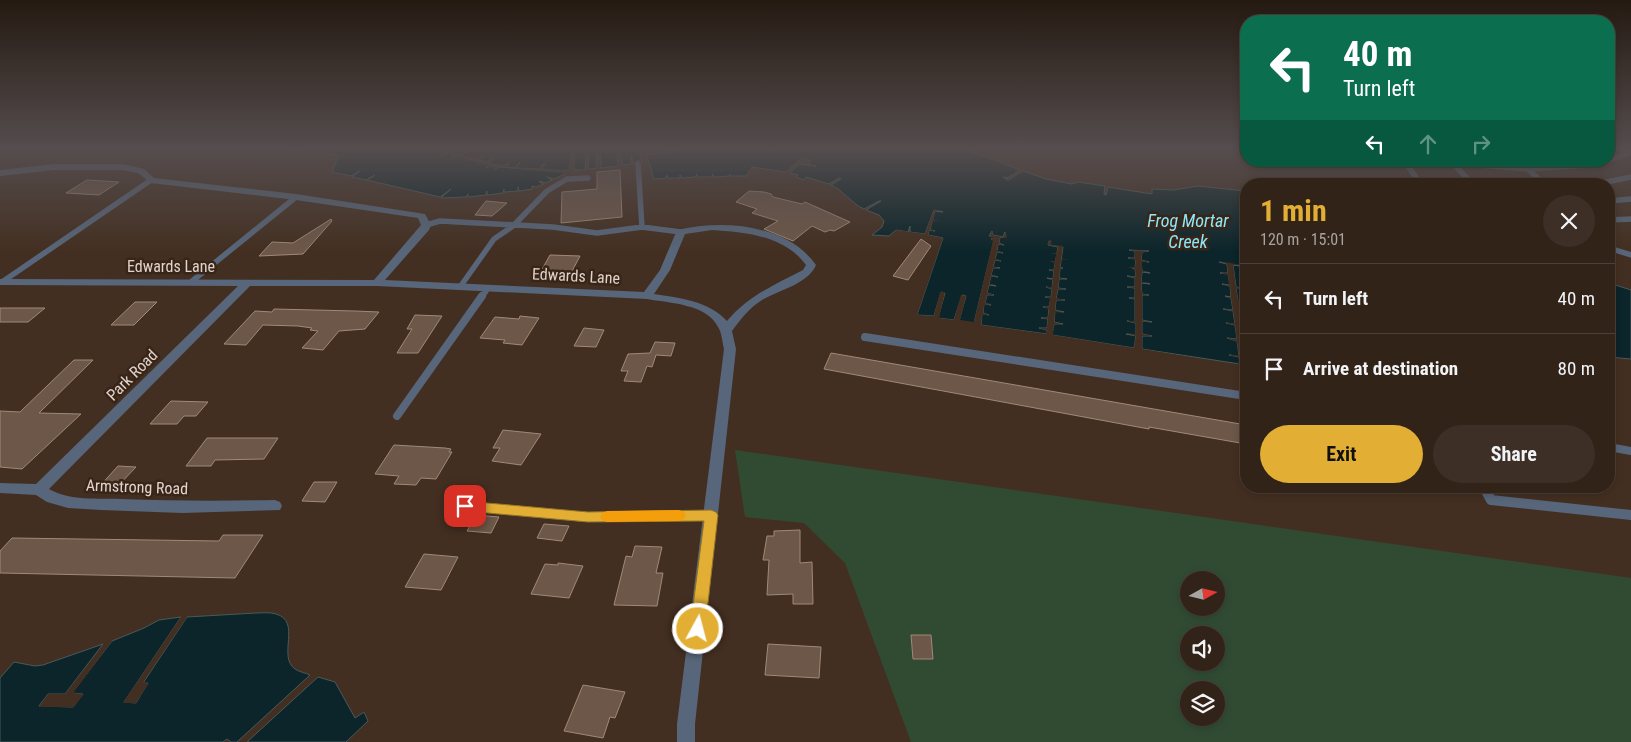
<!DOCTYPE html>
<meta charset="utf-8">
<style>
body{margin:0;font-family:"Roboto Condensed",sans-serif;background:#3d2f26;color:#f1f3f6;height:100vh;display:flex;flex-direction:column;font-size:19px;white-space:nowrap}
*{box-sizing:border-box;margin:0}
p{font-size:16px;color:#a8a4a2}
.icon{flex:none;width:28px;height:28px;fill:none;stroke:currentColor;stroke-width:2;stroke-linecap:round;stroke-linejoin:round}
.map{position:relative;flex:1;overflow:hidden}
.sheet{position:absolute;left:1240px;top:178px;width:375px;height:315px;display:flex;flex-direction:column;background:#322319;border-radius:20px;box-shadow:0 2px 8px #0003,0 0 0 1px #4d4038}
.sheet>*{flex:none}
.guide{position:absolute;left:1240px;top:15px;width:375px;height:152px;border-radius:20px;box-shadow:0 2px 8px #0003,0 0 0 1px #4d4038;background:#0b6e4f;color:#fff;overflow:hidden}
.needle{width:32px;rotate:82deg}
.buttons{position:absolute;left:1180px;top:571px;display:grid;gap:10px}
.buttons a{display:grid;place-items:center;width:45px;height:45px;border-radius:50%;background:#322319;box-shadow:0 2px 8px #0003,0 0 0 1px #4d4038;font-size:25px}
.pin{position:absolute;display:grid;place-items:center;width:42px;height:42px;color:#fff;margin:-21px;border-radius:10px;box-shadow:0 2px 8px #0006}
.me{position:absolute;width:55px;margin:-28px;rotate:7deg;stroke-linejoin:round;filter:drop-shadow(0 0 4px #0008)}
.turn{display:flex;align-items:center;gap:18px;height:105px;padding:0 20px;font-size:22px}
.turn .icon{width:65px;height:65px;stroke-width:2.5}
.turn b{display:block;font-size:35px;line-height:42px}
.lanes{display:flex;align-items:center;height:48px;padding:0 20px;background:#0003;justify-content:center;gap:25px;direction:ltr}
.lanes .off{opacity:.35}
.round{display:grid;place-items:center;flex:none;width:52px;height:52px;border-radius:26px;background:#3d2f26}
.headline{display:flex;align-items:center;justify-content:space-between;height:85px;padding:0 20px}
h1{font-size:30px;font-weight:700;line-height:38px;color:#e2af34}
.primary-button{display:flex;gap:10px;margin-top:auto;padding:10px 20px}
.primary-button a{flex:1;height:58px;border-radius:30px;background:#e2af34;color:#111;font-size:20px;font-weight:700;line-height:58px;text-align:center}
.primary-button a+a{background:#3d2f26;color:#f1f3f6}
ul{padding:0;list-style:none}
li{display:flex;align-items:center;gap:15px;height:70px;padding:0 20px;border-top:1px solid #4d4038}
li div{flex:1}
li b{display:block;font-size:19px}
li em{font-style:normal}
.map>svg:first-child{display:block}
.green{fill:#314b33;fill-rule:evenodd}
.water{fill:#0b252a;stroke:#4b595a}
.pier{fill:#432f21}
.building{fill:#6d5748;stroke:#a18979}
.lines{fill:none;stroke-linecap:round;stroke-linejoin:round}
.service-far2{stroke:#57667a;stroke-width:5.5}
.service-far1{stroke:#57667a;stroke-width:8}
.service{stroke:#57667a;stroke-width:10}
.minor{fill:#57667a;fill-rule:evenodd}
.route{fill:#e2af34;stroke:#937222}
.slow{fill:#f59e0b}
.labels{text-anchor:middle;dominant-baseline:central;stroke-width:5;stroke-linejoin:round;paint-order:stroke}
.street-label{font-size:16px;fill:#e0d3cb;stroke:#382518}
.water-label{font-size:18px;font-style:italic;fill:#8ce7f9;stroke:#382518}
</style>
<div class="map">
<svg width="1631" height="742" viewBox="0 0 1631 742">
<rect width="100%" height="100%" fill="#432f21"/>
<path class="green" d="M735,450L1631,578V742H911L845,563L804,523L745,517ZM1189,580H1216V608H1189ZM1189,635H1216V662H1189ZM1189,690H1216V718H1189Z"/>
<path class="water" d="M289,148H424L432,150L428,153L434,150L445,153L441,156L446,153L456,156L451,159L457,156L490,165L486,168L491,166L497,167L494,170L499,167L563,172L565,174L554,179L547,177L552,180L546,183L540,181L539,182L544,184L536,187L532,186V189L519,191L518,187V191L504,192V189L503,193L487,195V191L486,195L468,197V194L466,197L441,198L451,189L440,197L367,180L375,175L366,180L352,177L360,171L351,176L332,172L339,155Z
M432,148H596L597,168L588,169L589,154H586L585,170H574V148H572L569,171L541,169L545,164H543L539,169L517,168L520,162L515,168L506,167L510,161L504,166L492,164L490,162L494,157L487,162L478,160L484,156L477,160L460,155L468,151L459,155Z
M600,148H616L618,166L601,168Z
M620,148H641L643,154H640L642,163L634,164L631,154V164L622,165Z
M694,148L696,151V148H736L737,150V148H752L753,150L754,148L778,153L780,151L774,149L777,148H935L931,151C953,140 998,162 1020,170L1007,178L1003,177L1008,180L1023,171L1046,179L1072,184L1078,182L1105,186L1104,194L1106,195L1108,187L1152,194V189L1173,190L1198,186L1245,191L1246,302L1238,301L1236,288L1246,289L1236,287L1233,265L1240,266L1219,262L1227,264L1228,273H1220L1228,274L1230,285L1222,284L1230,286L1231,297L1225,296L1231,298L1233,310L1223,309L1233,311L1235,324L1226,323L1235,325L1237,339L1227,338L1237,341L1239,356L1229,355L1239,357L1240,364L1142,349V336H1152L1142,334V321L1152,322L1142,320V295H1149L1142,294L1141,283L1150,284L1141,282L1142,272L1150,273L1142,271L1141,261L1149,262L1141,260L1142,252L1149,251L1129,250L1135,251V258H1128L1136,259L1135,268H1132L1135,269L1136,277L1127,276L1135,278V287H1127L1135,288V298H1129L1135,299V322L1127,321L1136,323V335L1126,334L1136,336L1134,348L1052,335L1054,324H1063L1054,322L1055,311L1064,312L1055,310L1056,300H1065L1056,299L1058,289H1066L1058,288L1059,279H1067L1059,278L1060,269L1063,268H1060L1063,247L1050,245L1051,241H1049L1048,245L1058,247L1054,270H1049L1054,271L1053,279L1047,278L1053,280L1052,288L1046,287L1052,289L1051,297H1045L1051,298L1049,307H1043L1049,308L1048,318H1041L1048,319L1047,328H1039L1047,330V334L981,325L982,314L989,315L983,313L984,304L991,305L985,303L987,295H994L987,293L989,285L996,286L989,284L991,276L998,277L991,275L993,268H1000L993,267L995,260L1001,261L995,259L997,252L1003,253L997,251L998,244L1004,245L999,243L1000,237H1005V232L1003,237L993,235L992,231L989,236L995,237L994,239H991L994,240L974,323L959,321L966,296L962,295L954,320L938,318L945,293L941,292L934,316L917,315L943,238L928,235L929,230L935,231L930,230L935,211L943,212L934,210L925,234L910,232V226L908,232L896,230L889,236L872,235L882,227L884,221L879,215L866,210L881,201H879L864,209C851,203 844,191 831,185L841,179L839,178L829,184L806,177L804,180L796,177L798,175L790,173L799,164L816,166L808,165L811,161L802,158L786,172L752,167L746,176H730V174L729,176L713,177V174L711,177H697V174L695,177L681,178L680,175V178H668L667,175L666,178L654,179L647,155L678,151L680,153L679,151Z
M1609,283L1631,290V359L1609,357Z
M256,613C262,613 270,612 276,614C302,621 277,657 295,669C299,672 306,673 310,675L237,742H231L227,739L223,742H0V678L14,662L35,666L43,665L103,644L65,694H48L39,706L73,707L83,694L72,693L112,641L144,628L159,620L181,617L124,702L136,703L148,683H143L187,617Z
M318,677L335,682L355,718L364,712L368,721L346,742H247Z"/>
<path class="pier" d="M424,148L440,150L446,148L442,150L459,155L468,150L461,155L468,157L475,153L469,157L476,160L484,156L478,160L487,162L496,157L491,162L492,164L503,166L511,160L506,167L515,168L521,162L518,168L539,169L545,163L541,169L569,171L572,148H575L573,170L565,174L563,172L499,167L493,170L497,167L491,166L486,169L489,165L481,163L476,166L479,162L469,160L463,162L467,159L457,157L450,159L455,156L446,153L439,156L444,153L434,150L428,153L432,150Z
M934,210L944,211H935L933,220L941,221H933L930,229L937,232L929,230L928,235L943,238L917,315L934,316L940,292H945L939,318L954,320L961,295L966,296L960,320L974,322L993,241L991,239H994V237L988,236L991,235L992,230L993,235L1003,237L1006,232L1007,238L1000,237L999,243L1005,245L998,244L997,250L1003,253L997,252L995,258L1002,261L995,260L993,266L1000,269L993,268L991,275L998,277L991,276L989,284L996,285H989L987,293L994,295H987L985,303L992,304L984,305L983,313L989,315H982L981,325L1046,334L1047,330L1039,328H1047L1048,319L1041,318H1048L1049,309L1042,307H1049L1050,298L1044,297H1051L1052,289L1045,287H1052L1053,280L1047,279H1053L1054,271L1048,270H1054L1055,263L1049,261H1055L1056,254L1049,253H1057L1058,247L1048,245L1049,240L1051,241V245L1063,246L1061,259L1069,260H1061L1060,268L1063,269H1060L1059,278L1067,280L1059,279L1058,288L1066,289H1058L1056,298L1065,300H1056L1055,310L1064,313L1055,312L1054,322L1064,325L1054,324L1053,335L1134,348L1136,336L1126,333L1136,334V323L1126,321H1135V299L1129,298H1135V288L1127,287H1135V278L1127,276L1136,277L1135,269L1128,267H1135L1136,260L1128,258H1135V251L1128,250L1149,251L1142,252L1141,260L1149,262H1142V271L1150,272H1142L1141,282L1150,283H1141L1142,294L1150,295H1142V320L1152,323L1142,321V334L1152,336H1142V349L1238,365L1239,357L1228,355H1239L1237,341L1226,338L1237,339L1235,325L1225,323H1235L1233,311L1223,309L1233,310L1231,298L1224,297H1231L1230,286L1222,284L1229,285L1228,275L1220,273H1228L1227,264L1219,261L1241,265H1233L1236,287L1246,289H1236L1238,300L1246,302H1238L1240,315L1246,316H1240L1242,330L1246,331L1242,332L1244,343L1246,344L1244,345L1246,366L1244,364L1231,266L1242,364L1239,368L1140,350L1139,252L1138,348L1135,351L1050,336L1060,249L1048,336L1045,337L979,327L978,323L997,238L975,324L958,323L960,309L954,323L938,320L936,317H916L915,314L940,240L894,233L896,230L925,234Z
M181,617H187L143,682L149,683L136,703H123Z
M112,641L73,693L84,694L74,707H39L48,694H65L105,643L67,696L50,697L44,704L72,705L79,696H71L70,692L107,642Z"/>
<path class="building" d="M620,170L622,217L561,223L562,192L597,189V172Z
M87,180L119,182L99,195L66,193Z
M749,191L764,192L771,194L773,197L802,204L805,202L850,222L834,231L830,230L825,232L812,226L793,241L764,229L778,221L752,213L757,209L736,202Z
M486,201L507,203L492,216L475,215Z
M331,219L332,221L303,254L259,256L272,242L293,243Z
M921,239L931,246L908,280L893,276Z
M550,255L580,256L569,277L545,276L546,273H540Z
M135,302H157L134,325H111Z
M0,308H45L28,322H0Z
M274,309L355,311L379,312L365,329L339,331L323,350L302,348L318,331L310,330L312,328L298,326L263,325L246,345L224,344L255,311L272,312Z
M415,315L442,316L418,353H397L412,329H407Z
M520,316L539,318L522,345L503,343L505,340L480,338L495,317L519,319Z
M584,328L604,330L596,347L574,346Z
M655,342L675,343L671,356L656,355L652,367L647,366L641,382L624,381L628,371H621L628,354L650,353Z
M831,353L1246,425V444L1149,427V429L824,369Z
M74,360H93L39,413L81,414L22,469L0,467V411L20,412Z
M171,401L208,402L196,416H184L177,424H150Z
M503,430L541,434L521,465L492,461L500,448H493Z
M207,438H278L264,459L215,460L211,466H186Z
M394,445L445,448L451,449L449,452H452L436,479L421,478L416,485L394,484L399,476L375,474Z
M118,466L136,467L116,488H98Z
M314,482H337L325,502L302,501Z
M476,515L499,517L491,533L467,531Z
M544,524L569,526L562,541L537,538Z
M800,530V563L812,562L813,604H793V594L767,595L769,560H763L767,536H774V531Z
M223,535H263L235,578L0,573V551L12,538L219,541Z
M635,546L662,547L656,573H663L657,606L614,605L626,556L632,557Z
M424,554L458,557L441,590L405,587Z
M558,563L583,566L569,598L531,594L545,564L558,565Z
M911,635H931L933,659H913Z
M768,644L821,647L819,678L765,675Z
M583,685L625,692L615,718L610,717L603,738L564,731Z"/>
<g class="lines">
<path class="service-far2" d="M1623,148L1631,150
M1609,160L1631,152
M1404,161L1421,184
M1442,161L1452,163L1473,184
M1519,161L1528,169L1591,165L1606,161
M638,163L642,227
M1452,163L1528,169L1544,184
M1597,184L1631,177
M1609,201L1631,199
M1609,220L1631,219
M426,225L440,221L553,227L597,233L642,227L681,232
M1609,248L1631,255
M2,282L151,180
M191,282L296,197
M460,287L494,239L513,226L547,191L567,179L588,178
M482,297L488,288"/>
<path class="service-far1" d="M865,337L1246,396
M397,416L482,296
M1609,447L1631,451
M1483,486L1486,491"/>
<path class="service" d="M1485,489L1491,500L1631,515
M465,506L587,517L711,515"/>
<path class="minor" d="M54,164H123L144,169L154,178L296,194L425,214L431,225L429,230L385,280L644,292L660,270L677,230C723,219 787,224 816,265C808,284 779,290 762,300C749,308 741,319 732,331L736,349L695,724V742H677V724L724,349C722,341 722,333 718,327C707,304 669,303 647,299L377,286H250L49,489C69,501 98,498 121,499C172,501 223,501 275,500L280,502L282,506L280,510L182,513L101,510L68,508L47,502L36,495L0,493V483L36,484L238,286L0,285V279L374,280L421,225L418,218L296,200L151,183L138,173L123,170H54L0,176V170ZM712,230C746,232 785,236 806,265L803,270C774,285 748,296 727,321C709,301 680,298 654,294L670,270L685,234Z"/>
</g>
<linearGradient id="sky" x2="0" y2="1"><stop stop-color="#251a12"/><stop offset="0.59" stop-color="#554d4e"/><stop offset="1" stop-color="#554d4e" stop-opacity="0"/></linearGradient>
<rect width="1631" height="252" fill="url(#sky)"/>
<path class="route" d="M465,501L588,512L711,510L716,512L718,515L705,629L703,634L698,636L692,634L690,629L704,521L588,522L465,511L460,510L458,506L460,502Z"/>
<path class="slow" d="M679,510L684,512L686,516L684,519L679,521L607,522L602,520L600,517L602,513L607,511Z"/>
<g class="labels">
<g class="street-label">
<text x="171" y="266">Edwards Lane</text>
<text transform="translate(576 276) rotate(3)">Edwards Lane</text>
<text transform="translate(132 375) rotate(-45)">Park Road</text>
<text transform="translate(137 487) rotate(2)">Armstrong Road</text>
</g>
<g class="water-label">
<text x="1188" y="220">Frog Mortar<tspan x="1188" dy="21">Creek</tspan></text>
</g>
</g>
</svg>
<div class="buttons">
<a><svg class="needle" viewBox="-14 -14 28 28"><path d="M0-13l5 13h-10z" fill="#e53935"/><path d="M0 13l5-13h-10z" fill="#a8a4a2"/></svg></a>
<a><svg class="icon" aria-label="sound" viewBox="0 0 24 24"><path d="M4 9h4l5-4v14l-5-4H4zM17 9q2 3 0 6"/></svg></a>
<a><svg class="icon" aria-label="layers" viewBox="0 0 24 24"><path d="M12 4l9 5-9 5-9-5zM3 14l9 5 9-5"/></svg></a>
</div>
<div class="pin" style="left:465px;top:506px;background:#d93025"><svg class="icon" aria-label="arrive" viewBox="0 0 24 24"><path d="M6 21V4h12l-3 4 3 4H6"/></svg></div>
<svg class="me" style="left:698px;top:629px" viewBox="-20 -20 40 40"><circle r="17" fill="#e2af34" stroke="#fff" stroke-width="3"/><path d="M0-11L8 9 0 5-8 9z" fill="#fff"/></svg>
<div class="guide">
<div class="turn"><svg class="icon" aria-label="left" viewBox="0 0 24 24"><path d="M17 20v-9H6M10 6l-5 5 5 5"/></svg><div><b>40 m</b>Turn left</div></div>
<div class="lanes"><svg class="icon" aria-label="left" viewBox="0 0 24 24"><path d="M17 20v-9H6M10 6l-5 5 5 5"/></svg><svg class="icon off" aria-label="ahead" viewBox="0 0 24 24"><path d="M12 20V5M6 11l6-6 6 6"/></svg><svg class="icon off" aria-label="right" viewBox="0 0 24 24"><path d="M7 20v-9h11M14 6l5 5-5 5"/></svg></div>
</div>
<section class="sheet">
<div class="headline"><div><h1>1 min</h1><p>120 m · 15:01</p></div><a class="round"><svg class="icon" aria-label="close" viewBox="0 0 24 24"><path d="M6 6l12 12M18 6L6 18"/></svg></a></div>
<ul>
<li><svg class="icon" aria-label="left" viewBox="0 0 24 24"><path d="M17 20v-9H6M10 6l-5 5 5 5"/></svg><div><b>Turn left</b></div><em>40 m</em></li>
<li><svg class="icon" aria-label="arrive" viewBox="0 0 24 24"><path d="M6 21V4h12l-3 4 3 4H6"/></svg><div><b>Arrive at destination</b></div><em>80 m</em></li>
</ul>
<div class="primary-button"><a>Exit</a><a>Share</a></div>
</section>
</div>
